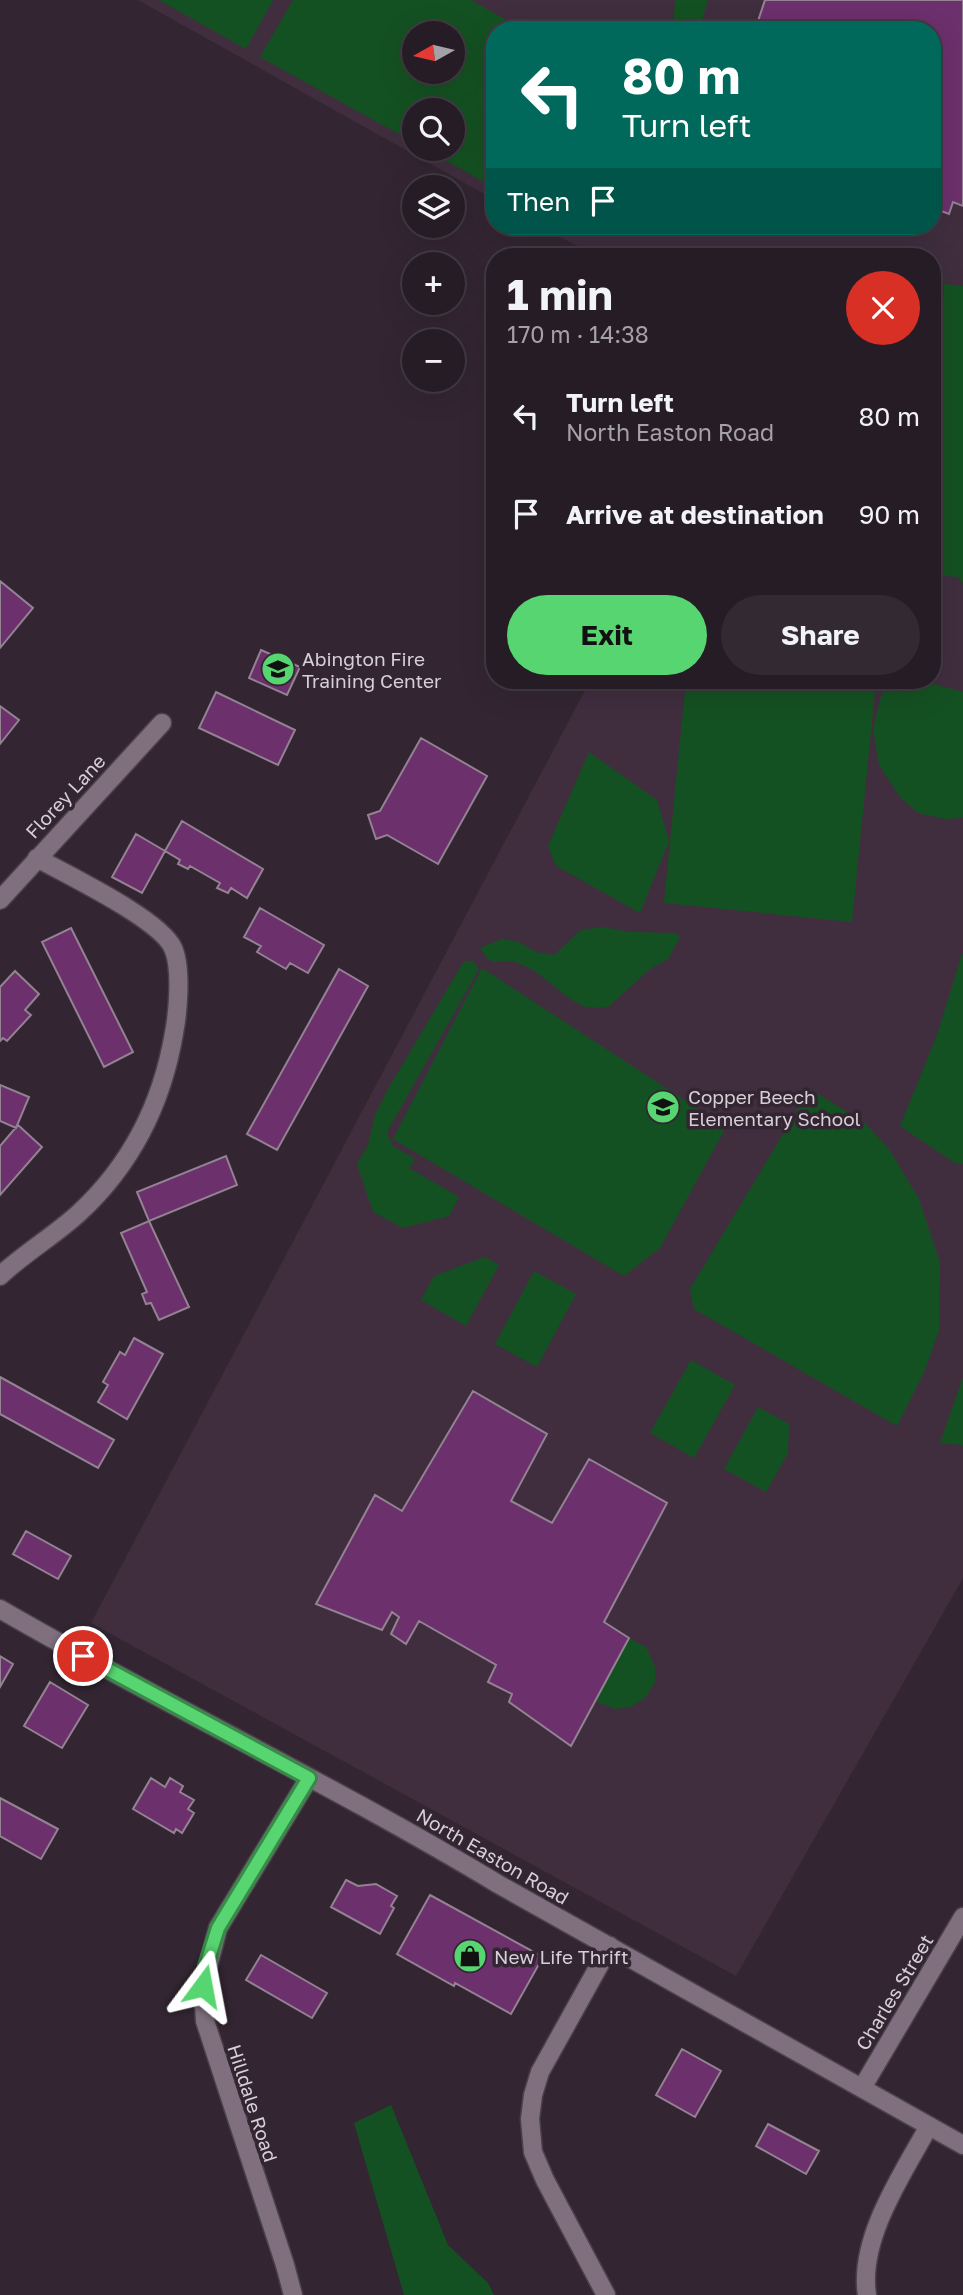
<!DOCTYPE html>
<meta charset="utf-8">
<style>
body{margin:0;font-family:"Golos Text",sans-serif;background:#322932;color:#f1f3f6;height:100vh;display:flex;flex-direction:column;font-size:26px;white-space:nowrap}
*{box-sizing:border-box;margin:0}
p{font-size:23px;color:#a4a1a7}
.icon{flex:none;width:38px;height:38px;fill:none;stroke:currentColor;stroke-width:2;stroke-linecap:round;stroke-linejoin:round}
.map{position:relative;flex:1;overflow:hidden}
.panel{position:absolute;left:486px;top:248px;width:455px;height:441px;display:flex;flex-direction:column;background:#261c26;border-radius:28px;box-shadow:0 7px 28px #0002,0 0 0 2px #423a43}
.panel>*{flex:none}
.banner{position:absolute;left:486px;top:21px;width:455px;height:214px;border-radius:28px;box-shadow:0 7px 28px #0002,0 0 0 2px #423a43;background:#00695c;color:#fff;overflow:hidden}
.needle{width:46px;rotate:262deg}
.tools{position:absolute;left:402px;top:21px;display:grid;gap:14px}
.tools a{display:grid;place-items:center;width:63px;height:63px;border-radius:50%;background:#261c26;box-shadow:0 7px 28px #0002,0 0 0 2px #423a43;font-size:35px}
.pin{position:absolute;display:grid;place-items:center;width:60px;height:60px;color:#fff;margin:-30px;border:4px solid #fff;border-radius:50%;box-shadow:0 2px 7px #0007}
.me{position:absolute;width:77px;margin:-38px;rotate:13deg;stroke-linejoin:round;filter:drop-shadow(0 0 5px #0008)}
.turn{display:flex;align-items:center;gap:24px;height:147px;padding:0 21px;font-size:32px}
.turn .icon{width:91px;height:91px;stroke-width:2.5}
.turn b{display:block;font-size:49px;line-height:60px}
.then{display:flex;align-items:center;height:66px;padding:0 21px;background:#0003;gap:14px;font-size:26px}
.round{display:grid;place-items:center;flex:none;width:74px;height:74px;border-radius:37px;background:#322932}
.head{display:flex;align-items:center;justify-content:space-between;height:119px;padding:0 21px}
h1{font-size:42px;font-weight:700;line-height:52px}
.cta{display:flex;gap:14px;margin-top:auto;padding:14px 21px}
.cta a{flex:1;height:80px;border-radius:42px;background:#57d570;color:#111;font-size:28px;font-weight:700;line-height:80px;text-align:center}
.cta a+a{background:#322932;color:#f1f3f6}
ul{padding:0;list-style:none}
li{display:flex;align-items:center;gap:21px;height:98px;padding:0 21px}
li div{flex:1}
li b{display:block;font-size:26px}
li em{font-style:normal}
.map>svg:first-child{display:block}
.built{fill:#402e3f;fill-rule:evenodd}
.green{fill:#145122;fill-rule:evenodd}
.building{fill:#6c306c;stroke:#938392;stroke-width:2}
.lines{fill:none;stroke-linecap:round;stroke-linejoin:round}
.street-casing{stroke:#4b414b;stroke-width:21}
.secondary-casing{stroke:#4b414b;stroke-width:21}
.street{stroke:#80707f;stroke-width:18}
.secondary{stroke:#80707f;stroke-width:18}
.route-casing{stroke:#398a49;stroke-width:18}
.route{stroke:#57d570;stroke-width:12}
.labels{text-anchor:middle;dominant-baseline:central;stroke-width:7;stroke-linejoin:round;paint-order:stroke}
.poi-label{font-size:19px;fill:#d7cfd7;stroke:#332632;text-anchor:start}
.street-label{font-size:19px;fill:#d7cfd7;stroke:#332632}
</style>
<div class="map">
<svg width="963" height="2295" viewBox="0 0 963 2295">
<rect width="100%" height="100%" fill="#332632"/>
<path class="built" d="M138,0H963V1578L736,1976L91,1623L590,681H933V257H597L540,226H933V30H495V200ZM415,33H453V72H415ZM415,110H453V149H415Z"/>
<path class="green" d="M159,0H273L246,49Z
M293,0H471L524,30H495V188L425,149H453V110H415V143L260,57ZM415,33H453V72H415Z
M675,0H708L699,30H673Z
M944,284L963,286V584L959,577L933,575V302H943Z
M686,681H876L852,922L664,903Z
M891,681H922L963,692V818L944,819L918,813L900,797L879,765L873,729L881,696Z
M589,752L657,800L669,841L640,913L556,866L548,846Z
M603,927L630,932L676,933L680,937L668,959L650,969L608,1007C600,1007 588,1009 581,1005C552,991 529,953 493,962L487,958L480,948L502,939L519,942L536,952L554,955L581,930Z
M962,954H963V1164L955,1163L900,1126L937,1035Z
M464,961H473L479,969L387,1132L392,1145L415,1159L409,1168L459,1197L449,1216L403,1228L373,1212L357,1164L368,1145L375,1115L388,1089Z
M482,968L726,1127L660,1248L624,1276L393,1139Z
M810,1089L865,1123L889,1149L919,1199L940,1263L939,1330L925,1370L897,1426L694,1309L690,1289Z
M485,1257L499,1265L466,1326L421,1300L434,1276Z
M534,1271L576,1294L537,1367L495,1344Z
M691,1360L735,1385L694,1458L650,1433Z
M963,1377V1445L940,1443Z
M758,1407L789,1424L788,1453L766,1492L724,1469Z
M629,1638L646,1647L655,1667V1682L646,1697L631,1707L616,1709L595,1701Z
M391,2105L448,2245L488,2283L494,2295H404L354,2123Z"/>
<path class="building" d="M765,0H963V206L953,202L949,214L933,208V30H755Z
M0,581L33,608L0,648Z
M261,650L300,667L287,695L249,678Z
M216,692L295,730L278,765L199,728Z
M0,706L19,720L0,744Z
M421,738L487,776L438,864L387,835L376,839L368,815L380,811Z
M182,821L263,869L247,898L231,888L228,893L217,888L220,883L190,866L188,869L178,864L180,860L165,851Z
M136,834L165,851L142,893L112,877Z
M260,908L324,945L308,973L290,963L286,969L257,952L261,946L244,937Z
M71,928L133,1052L104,1067L42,942Z
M339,969L368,986L277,1150L247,1134Z
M15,971L39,994L25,1010L31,1015L7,1041L3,1038L0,1041V987Z
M0,1085L29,1097L16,1128L0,1121Z
M18,1125L42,1147L0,1195V1146Z
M226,1156L237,1185L149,1221L137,1192Z
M149,1221L189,1307L159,1320L151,1303L146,1304L142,1294L147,1292L121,1233Z
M134,1338L163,1354L127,1419L98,1402L108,1385L103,1382L112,1366L120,1352L125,1355Z
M0,1377L114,1440L98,1468L0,1414Z
M473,1391L547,1434L511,1501L552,1523L589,1459L667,1503L604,1622L629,1638L571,1746L509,1702L512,1694L488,1682L496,1665L419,1621L406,1644L391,1634L399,1617L392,1612L382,1630L316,1604L375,1495L402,1511Z
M26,1531L71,1556L58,1579L13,1554Z
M0,1656L13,1664L0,1687Z
M50,1682L88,1705L62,1748L24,1726Z
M151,1778L165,1787L170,1778L183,1786L180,1792L194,1800L188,1809L194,1813L182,1833L176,1829L174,1833L133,1809Z
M0,1798L58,1829L41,1859L0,1836Z
M346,1880L358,1886L376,1884L397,1896L391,1906L394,1908L380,1934L331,1907Z
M430,1895L543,1957L511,2014L455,1983L454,1986L397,1954Z
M261,1955L327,1993L312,2018L246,1980Z
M682,2049L721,2071L695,2117L656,2095Z
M768,2124L819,2151L806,2174L756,2146Z"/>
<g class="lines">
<defs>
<path id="street" d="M0,900L162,723
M0,1276C24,1253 54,1236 79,1213C132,1164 162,1104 174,1033C178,1012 182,968 173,948C160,919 67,875 37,858
M862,2088L963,1917
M293,2295L285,2265L205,2021L203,1986L218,1928L309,1778
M606,2295L545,2180L533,2152L530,2119L533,2095L540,2072L610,1946
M867,2295C858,2239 903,2173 929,2126"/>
<path id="secondary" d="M0,1609C164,1704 335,1786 498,1884L963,2145"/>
</defs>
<use href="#street" class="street-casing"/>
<use href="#secondary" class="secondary-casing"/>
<use href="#street" class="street"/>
<use href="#secondary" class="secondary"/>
</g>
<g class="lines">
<defs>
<path id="route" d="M83,1656L309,1778L218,1928L206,1966L203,1986"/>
</defs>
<use href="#route" class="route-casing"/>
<use href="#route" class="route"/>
</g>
<defs>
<symbol id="school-disc" viewBox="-11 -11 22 22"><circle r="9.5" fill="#57d570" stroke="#332632"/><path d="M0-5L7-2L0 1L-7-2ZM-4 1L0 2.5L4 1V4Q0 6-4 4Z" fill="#111"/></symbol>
<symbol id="shop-disc" viewBox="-11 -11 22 22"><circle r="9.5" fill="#57d570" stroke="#332632"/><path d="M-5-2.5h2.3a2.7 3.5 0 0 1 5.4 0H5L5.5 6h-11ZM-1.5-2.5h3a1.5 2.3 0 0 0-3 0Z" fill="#111"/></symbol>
</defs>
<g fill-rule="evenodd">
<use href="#school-disc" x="259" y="650" width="38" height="38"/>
<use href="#school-disc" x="644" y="1088" width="38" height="38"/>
<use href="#shop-disc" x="451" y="1937" width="38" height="38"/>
</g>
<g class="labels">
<g class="poi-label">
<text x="302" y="658">Abington Fire<tspan x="302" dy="22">Training Center</tspan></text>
<text x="688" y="1096">Copper Beech<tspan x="688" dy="22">Elementary School</tspan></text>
<text x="494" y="1956">New Life Thrift</text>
</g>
<g class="street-label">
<text transform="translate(65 796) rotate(-47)">Florey Lane</text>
<text transform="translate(493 1856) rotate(30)">North Easton Road</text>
<text transform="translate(894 1992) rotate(-59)">Charles Street</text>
<text transform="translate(253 2103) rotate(72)">Hilldale Road</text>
</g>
</g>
</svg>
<div class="tools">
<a><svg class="needle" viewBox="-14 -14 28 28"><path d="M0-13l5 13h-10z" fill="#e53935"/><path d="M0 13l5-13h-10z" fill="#a4a1a7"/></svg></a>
<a><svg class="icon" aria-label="search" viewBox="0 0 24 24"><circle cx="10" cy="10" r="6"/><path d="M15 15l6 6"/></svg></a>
<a><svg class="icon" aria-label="layers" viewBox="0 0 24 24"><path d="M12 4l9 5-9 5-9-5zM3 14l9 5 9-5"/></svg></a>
<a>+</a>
<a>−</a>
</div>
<div class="pin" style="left:83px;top:1656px;background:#d93025"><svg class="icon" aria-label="arrive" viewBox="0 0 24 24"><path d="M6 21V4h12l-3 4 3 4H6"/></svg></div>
<svg class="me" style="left:203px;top:1986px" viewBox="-20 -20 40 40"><path d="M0-17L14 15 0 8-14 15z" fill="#57d570" stroke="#fff" stroke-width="4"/></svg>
<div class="banner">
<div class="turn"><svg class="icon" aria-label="left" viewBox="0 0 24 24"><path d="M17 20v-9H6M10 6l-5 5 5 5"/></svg><div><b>80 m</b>Turn left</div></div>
<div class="then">Then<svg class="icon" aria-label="arrive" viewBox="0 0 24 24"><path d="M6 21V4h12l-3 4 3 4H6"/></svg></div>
</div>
<section class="panel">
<div class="head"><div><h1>1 min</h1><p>170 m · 14:38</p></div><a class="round" style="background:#d93025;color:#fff"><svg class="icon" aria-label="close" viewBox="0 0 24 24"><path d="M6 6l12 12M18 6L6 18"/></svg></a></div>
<ul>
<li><svg class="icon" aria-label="left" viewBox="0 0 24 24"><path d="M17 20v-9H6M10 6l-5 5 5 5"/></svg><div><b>Turn left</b><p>North Easton Road</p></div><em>80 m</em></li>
<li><svg class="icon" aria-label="arrive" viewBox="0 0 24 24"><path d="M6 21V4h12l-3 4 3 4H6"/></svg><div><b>Arrive at destination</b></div><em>90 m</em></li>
</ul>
<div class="cta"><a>Exit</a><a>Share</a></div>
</section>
</div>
